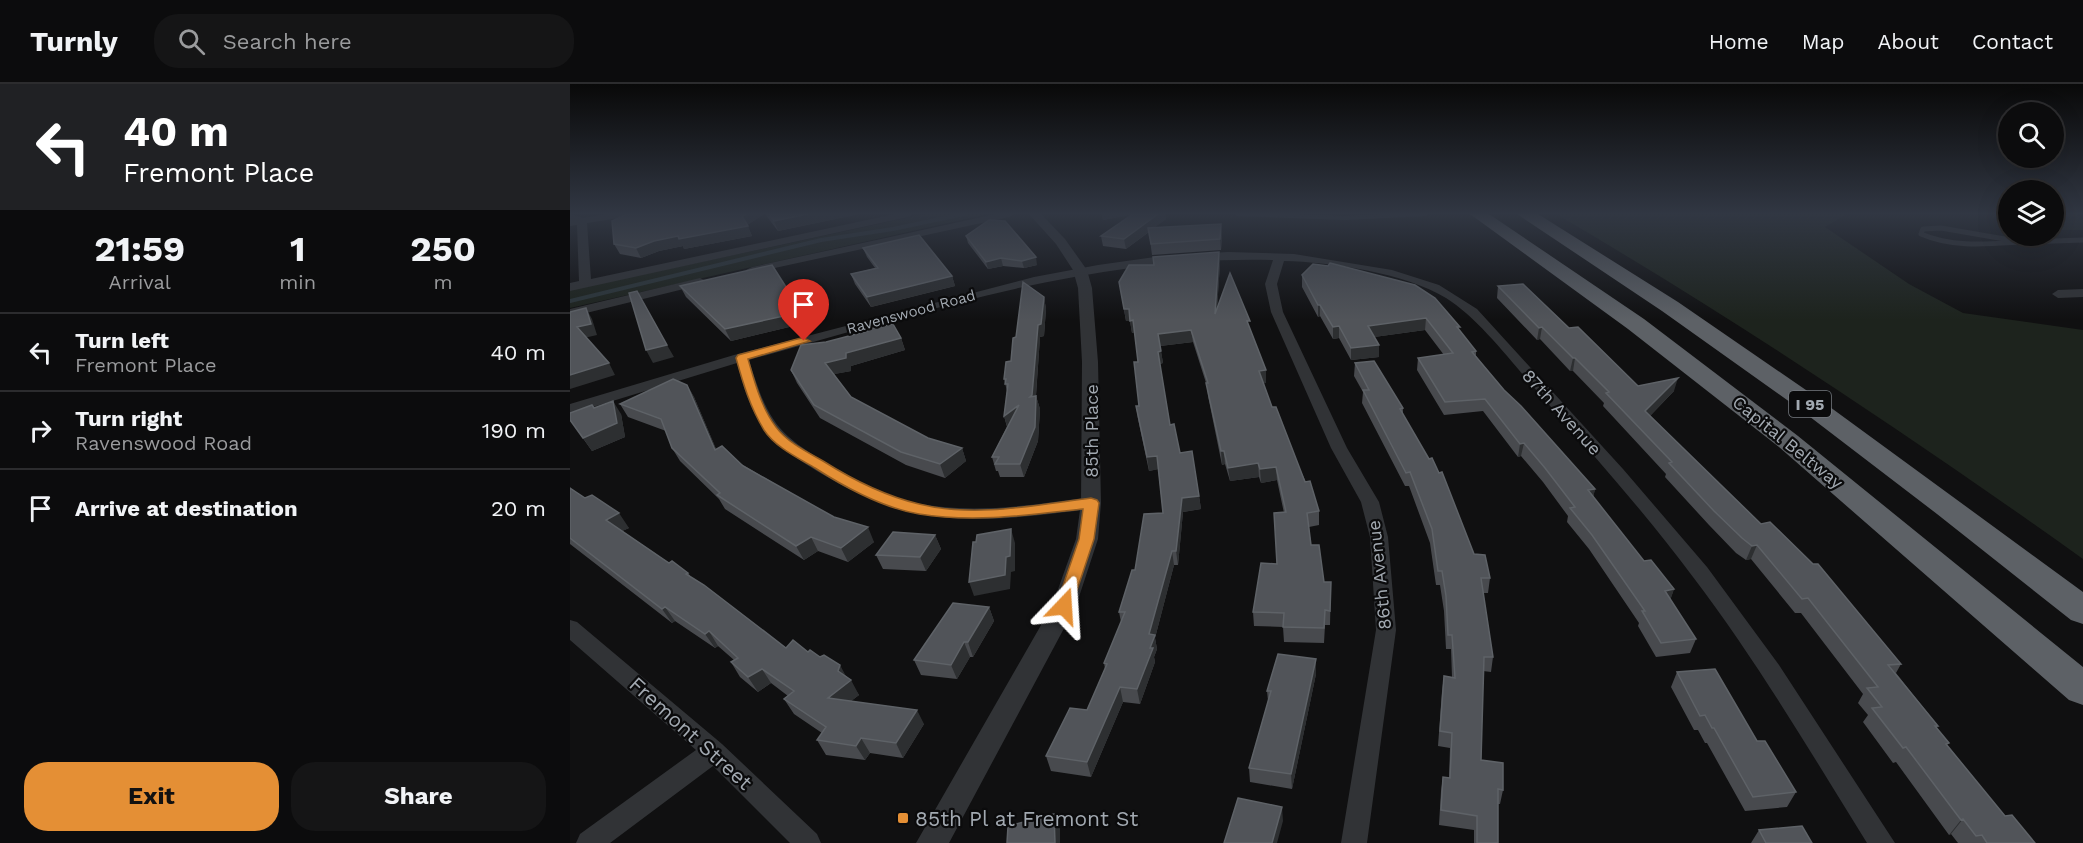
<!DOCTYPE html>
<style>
body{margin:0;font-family:"Work Sans",sans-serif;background:#151516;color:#f1f3f6;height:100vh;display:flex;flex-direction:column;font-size:22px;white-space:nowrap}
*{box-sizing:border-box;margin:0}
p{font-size:20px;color:#9a9b9d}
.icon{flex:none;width:33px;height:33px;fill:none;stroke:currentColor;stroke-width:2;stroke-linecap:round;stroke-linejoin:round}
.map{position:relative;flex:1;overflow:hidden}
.sheet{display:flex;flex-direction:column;background:#0c0c0d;width:570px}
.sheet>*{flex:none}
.guide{background:#202124;color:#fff;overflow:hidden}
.buttons{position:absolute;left:1428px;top:18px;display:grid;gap:12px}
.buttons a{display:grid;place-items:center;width:66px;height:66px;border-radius:50%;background:#0c0c0d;box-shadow:0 6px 24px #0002,0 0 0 2px #2c2c2e;font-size:30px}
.pin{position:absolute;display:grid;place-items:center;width:51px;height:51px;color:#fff;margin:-62px -26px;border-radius:50% 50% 50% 0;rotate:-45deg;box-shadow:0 0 6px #0007}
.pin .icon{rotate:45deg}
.me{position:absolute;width:66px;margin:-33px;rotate:20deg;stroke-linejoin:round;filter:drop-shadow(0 0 4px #0008)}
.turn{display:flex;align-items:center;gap:21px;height:126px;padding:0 24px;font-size:27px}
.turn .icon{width:78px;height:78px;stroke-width:2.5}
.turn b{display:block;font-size:42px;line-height:51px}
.eta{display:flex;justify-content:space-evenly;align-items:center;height:102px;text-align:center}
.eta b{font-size:36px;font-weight:700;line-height:42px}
.action{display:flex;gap:12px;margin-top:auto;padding:12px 24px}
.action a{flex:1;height:69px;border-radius:24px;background:#e48f35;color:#111;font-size:24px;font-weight:700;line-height:69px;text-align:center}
.action a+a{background:#151516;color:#f1f3f6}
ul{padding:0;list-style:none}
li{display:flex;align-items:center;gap:18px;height:78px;padding:0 24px;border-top:2px solid #2c2c2e}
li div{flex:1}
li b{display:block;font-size:22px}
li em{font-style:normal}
header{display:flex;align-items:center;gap:36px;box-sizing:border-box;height:84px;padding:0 30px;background:#0c0c0d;border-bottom:2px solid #2c2c2e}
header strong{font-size:28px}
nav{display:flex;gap:33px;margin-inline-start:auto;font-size:21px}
.search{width:420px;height:54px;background:#151516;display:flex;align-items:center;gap:15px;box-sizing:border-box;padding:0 21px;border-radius:24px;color:#9a9b9d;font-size:22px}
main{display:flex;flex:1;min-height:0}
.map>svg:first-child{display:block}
.green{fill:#1d231d}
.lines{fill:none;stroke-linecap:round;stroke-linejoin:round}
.stream{stroke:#2c363a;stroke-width:4}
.service{stroke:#313336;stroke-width:5}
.minor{fill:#313336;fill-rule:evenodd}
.tertiary{fill:#313336;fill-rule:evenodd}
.motorway{fill:#5d6166;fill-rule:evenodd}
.wall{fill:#484a4e}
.shaded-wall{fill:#2d2f31}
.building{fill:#515459;stroke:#5e6267;stroke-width:1.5}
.route{fill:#e48f35;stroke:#945d22;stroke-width:1.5}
.poi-dot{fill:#e48f35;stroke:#0b0b0c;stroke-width:2}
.labels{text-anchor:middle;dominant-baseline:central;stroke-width:4.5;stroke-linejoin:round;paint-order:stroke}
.far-street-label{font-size:15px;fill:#a2a9b1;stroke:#0b0b0c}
.shield{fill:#0b0b0c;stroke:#757a80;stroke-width:1.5}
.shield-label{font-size:16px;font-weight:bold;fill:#a2a9b1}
.street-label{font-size:18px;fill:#a2a9b1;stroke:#0b0b0c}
.near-street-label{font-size:21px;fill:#a2a9b1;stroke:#0b0b0c}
.near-poi-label{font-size:21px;fill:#a2a9b1;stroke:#0b0b0c;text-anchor:start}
</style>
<header>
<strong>Turnly</strong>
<div class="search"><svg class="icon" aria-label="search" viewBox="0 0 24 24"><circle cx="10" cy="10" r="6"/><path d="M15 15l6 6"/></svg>Search here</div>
<nav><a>Home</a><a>Map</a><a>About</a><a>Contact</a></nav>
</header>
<main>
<section class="sheet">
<div class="guide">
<div class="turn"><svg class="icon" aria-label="left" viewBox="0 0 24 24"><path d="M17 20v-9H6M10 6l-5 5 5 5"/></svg><div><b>40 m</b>Fremont Place</div></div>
</div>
<div class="eta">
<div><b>21:59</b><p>Arrival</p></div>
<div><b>1</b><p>min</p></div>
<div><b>250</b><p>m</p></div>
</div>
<ul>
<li><svg class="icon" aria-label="left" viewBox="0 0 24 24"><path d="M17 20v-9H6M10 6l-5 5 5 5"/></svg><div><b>Turn left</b><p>Fremont Place</p></div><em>40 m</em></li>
<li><svg class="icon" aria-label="right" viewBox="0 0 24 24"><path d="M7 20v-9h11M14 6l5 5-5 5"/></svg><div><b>Turn right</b><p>Ravenswood Road</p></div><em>190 m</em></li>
<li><svg class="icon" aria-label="arrive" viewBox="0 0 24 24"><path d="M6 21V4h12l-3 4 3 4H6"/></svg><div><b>Arrive at destination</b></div><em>20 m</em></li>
</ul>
<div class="action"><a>Exit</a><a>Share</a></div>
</section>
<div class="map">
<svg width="1513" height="759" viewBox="0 0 1513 759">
<rect width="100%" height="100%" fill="#101011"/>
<path class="green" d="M355,130H418L0,224V206Z
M986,130H1277L1255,143L1339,200L1393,229L1513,246V475C1342,353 1167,236 986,130Z
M1484,130H1513L1507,131L1513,135V146H1484Z"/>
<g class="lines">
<path class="stream" d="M667,130L775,134L856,130
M0,217L251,156L323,145L394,130"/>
<path class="service" d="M1371,144L1452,158C1418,160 1383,164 1351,150L1353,145Z
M1452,158L1513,156"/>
<path class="minor" d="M0,130L13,134L38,130H60L55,133L17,139L21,195L325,130H343L338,133L0,207V199L9,197L7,141L0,142Z
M426,130H444L439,133L182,189L176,186L182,183Z
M658,168L724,170L822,186L869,201L907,225L1053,385L1137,483L1209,581L1325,759H1297C1241,669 1187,577 1123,493C1077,431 1025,373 974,315C946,284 911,236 876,214C835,189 761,178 714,177L707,200L713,228L777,364L809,418L818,453L826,546L797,759H771L806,546L800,453L791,418L761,364L701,228L695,200L703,176C523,171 350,229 179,276C199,341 208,351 267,385C290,398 313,411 338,417C398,432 461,421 521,413L527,415L530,419L527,423L521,425C415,438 348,448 252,390C197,357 183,341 167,279L0,330V320L164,271L464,193L528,181L592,172Z
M130,194L134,196V200L0,233V225Z
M1513,205V213L1488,214L1482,210L1488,206Z
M0,536L7,538L152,660L247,750L251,759H220L143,682L40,759H6L10,750L126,666L0,556Z"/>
<path class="tertiary" d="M459,130H471L495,155L517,186L522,204L528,278L531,419L528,455L506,522L379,759H346L482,522L506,455L511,419L512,278L508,204L503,186L486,160Z"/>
<path class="motorway" d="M900,130H919L1074,235L1228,352L1513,583V621L1499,616L1209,363L1058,245Z
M947,130H968L1108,218L1249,315L1513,508V540L1501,536L1367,430L1231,326L1092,227Z"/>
</g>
<path class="wall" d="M57,130H194L177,141L182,152L114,165L113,162L89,167L71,174L50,170L44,160Z
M195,130H289L208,147Z
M532,130H595L596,135L583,144L652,150L651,166L582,171L579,148L556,165L533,162L531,152L562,130L533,136Z
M396,152L467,181L454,184L433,182L418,185L398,159Z
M293,164L382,192L385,202L301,223L285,200L281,190L305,184L297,173Z
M649,168L650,179L647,224L681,247L696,286V299H693L702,323L749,427V441L739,443L741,461L754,498H761L760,541H755L754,559L714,558L713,543L684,542L683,528L707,480L714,429L707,396L691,399L689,393L660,397L655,380L652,381L638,312L637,302L623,258L590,262L593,279L590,280L600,341L610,369L629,412L631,425L613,428L608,481H604L585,554L587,565L584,573L585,578L570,620L553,618L521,693L481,687L476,672L517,626L535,585L534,579L551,538L549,528L565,486L593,429L588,385L579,387L568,335L566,322H569L568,278L565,248L562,249L560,237H556L549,198L584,181Z
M743,180L890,247L906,267V272L934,306L1025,405L1023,413L1074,477L1104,505L1100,516L1126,555L1120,569L1086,573L1068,542L1069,539L1019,465L997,438L998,432L973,398L951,372L948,373L913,327L874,331L847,286L848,274L874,271L855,246L804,253L809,261V273L781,276L769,254L763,255L750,232L748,233L732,203V191Z
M110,202L232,228L236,239L161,257L116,213Z
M928,202L999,244L1068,302L1104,307L1080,332L1331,580L1326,589L1368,642L1367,644L1379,659L1377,661L1435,732L1465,759H1388L1381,750L1379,751L1326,678L1323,679L1293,638L1298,631L1288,619L1293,610L1231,529H1225L1181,475L1176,476L1166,469L1139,441L1095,393L1096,390L1033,322L1034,319L1003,287H1000L970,255L967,256L927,214Z
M474,213L476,225L474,252L470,253L466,312L470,325L468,357L454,393H430L428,387H426L422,373L437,343L434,332L437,307L434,295L441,277L446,253Z
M331,254L335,266L281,282V287L264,290L281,313L358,354L392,364L396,377L375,394L336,381L250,334L227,299L221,286Z
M785,279L833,324V330L904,470L920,494L918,509H913L923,573L921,588L913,587L911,676L933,706L930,720H928V759H904V746L869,741L871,707L873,693L879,694L880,664L868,662L872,607L874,592L882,593L881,565H876L874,527L870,501H866L860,459L839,402H835L792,319L793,308L784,292Z
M117,301L124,313L146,365L304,458L278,478L248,467L234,476L155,425L149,415L110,377L102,364L96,347L58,333L50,320Z
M24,324L51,330L55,353L22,367L0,336Z
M0,404L59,444L52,447L99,479L118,489L121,493L216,564L238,568L276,592L289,611L281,617L354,640L333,674L300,669L295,676L256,671L247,656L252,649L224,630L214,615L218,612L201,599L188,608L170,593L161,578L164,576L148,562L145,564L105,537L102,539L0,460Z
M365,451L371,465L356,487L313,485L306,471Z
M419,523L424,537L403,573H400L387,595L351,591L344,576Z
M1107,588L1187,657L1226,708L1217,723L1175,727L1137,659H1135L1128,646H1124L1101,603Z
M746,590L722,705L680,698L679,684L698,617L697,607Z
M1189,746L1242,759H1181Z"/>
<path class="shaded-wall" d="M176,130H194L176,142H178L182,152L114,165L113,162L89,167L71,174L66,164L84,157L172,132Z
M238,130H289L208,147L204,137Z
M532,130H565L533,136Z
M588,130H595L596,135L556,165L554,155Z
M651,140L652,150L651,166L650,155Z
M649,168L650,179L646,242L645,230Z
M466,173L467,181L454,184L452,177Z
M431,174L433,182L418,185L416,178Z
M382,192L385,202L301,223L297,213Z
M474,213L476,225L474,252L470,253L465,324L460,313L468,241Z
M748,221H750V232L748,233Z
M16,224L22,235L27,251L14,254L7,243Z
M554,225H559L560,237H556Z
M232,228L236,239L161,257L155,245Z
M856,234L855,246L797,254L798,242Z
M563,236L565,248L562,249L560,237Z
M769,242V254L763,255V243Z
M972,243L970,255L967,256L969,244Z
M621,246L623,258L590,262L588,250Z
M331,254L335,266L281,282V287L260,291L255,279L276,269Z
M97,261L104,273L83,279L76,266Z
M809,261V273L781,276V264Z
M591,267L593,279L589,280L588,268Z
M1003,274H1005L1003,287H1000Z
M39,279L45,291L0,305V291Z
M696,286V299L690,300L689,287Z
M1108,294L1104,307L1072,340L1075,327Z
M117,301L124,313L152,379L145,366Z
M466,312L470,325L468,357L454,393L450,380Z
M43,317L51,330L55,353L22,367L13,354Z
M449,321L438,345L434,332Z
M954,359L951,372L948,373L950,360Z
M392,364L396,377L375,394L370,380Z
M651,367H654L655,380L652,381Z
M587,372L589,385L579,387L577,373Z
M688,379L689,393L660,397L658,384Z
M706,383L707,396L691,399L690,385Z
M1025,405L1022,419L1018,406Z
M629,412L631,425L613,428L608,481L606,467L612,414Z
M49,429L59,444L46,450L36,436Z
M298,443L304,458L278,478L271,464Z
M441,445L445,459V487L441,488L440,505L404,512L399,498L436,473Z
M365,451L371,465L356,487L350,473Z
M241,453L248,467L234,476L226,462Z
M1187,461L1181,475L1176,476L1182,462Z
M602,467L604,481L585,554L587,565L584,573L585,578L570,620L567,605L579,550Z
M1104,505L1099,520L1095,507Z
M95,523L105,537L102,539L92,525Z
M419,523L424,537L403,573L398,558Z
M139,547L148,562L145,564L135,550Z
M394,558L400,573L387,595L381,581Z
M746,575V590L722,705L721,690Z
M270,581L278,596H281L289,611L266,629L258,614L268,587Z
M192,585L201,599L188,608L178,593Z
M550,603L553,618L521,693L517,678Z
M347,626L354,640L333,674L326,659Z
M291,654L300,669L295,676L286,662Z
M712,723L713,737L707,759H702Z
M484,730L490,745V759H485Z
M1393,735L1381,750L1379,751L1391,736Z"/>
<path class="building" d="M57,130H176L172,132L178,142L109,155L108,152L84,157L66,164L44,160L42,137Z
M199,130H238L204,137Z
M563,130H588L554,155L531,152Z
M419,136L435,137L466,173L452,177L431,174L416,178L396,152Z
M651,140L650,155L581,160L578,144Z
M349,151L382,192L297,213L281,190L308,184L293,164Z
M649,168L645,230L660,189L680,237H677L696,286L689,287L702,323H706L735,398L740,397L749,427L737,429L741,461H749L754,498H761L760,527L755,526L754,544L713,543L714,529L683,528L691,479L707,480L704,429L716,428L706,383L690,385L688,379L658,384L654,367H651L636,299H638L621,246L588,250L591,267L588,268L600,341L604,340L610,369L622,367L629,412L612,414L606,467H602L579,550L585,551L580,564H583L567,605L550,603L517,678L476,672L500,624L517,626L537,580L534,579L555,528H549L562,486H565L574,430L593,429L587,372L577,373L566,322H569L564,278H568L563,236L560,237L559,225H554L549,198L559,181H584L583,173Z
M760,179L845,201L865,214L890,243H887L906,267L902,268L934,306L951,322L1025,405L1018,406L1074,477L1081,476L1104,505L1095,507L1126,555L1091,559L1072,527H1075L1022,451L1000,424L1005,423L975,384L954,359L950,360L915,315L875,318L848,274L883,269L856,234L798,242L809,261L781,264L769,242L763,243L750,221H748L732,191L743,180L758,182Z
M202,181L232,228L155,245L110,202Z
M453,198L474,213L471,240L468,241L462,311L460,313L466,312L465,343L450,380H425L429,373H422L449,321L434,332L438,300H435L436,295H434L436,278L441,277L443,254L446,253Z
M953,200L999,244L1008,243L1068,302L1108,294L1075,327L1191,440L1200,438L1243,480H1248L1331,580L1318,581L1368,642H1365L1379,659L1376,660L1435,732L1442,731L1465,759H1417L1412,751L1406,752L1393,735L1391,736L1336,663L1333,664L1302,624L1312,623L1297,604L1308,603L1238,514L1232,515L1187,461L1182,462L1172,454L1144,427L1099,379L1102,378L1036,309L1039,308L1005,274H1003L972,243L969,244L928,202Z
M67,207L97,261L76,266L59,209Z
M16,224L21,240L7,243L39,279L0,291V228Z
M323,240L331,254L276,269V274L255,279L281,313L358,354L392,364L370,380L331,368L244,321L221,286L231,261L256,258L298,247V245Z
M804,277L833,324L830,325L859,375L862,374L869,389L872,388L904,470L915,471L920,494H911L923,573H914L911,676L933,679V706L928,705V759H907V732L871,726L873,693L880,694L882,649L870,647L874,592L885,594L882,551H878L876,512L872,487H868L862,445L840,388L836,389L793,306H799L785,279Z
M103,295L117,301L145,366L152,362L173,382L264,433L298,443L271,464L241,453L226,462L147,411L150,409L102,364L91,335L50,320Z
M43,317L47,339L13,354L0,336V329L22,321L24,324Z
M0,404L15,414L22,411L49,429L36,436L99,479L102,477L118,489L116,490L134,501L216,564L223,556L238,568L240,566L250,573L254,571L270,581L268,587L281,596L258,614L347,626L326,659L291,654L286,662L247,656L256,643L214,615L224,607L192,585L178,593L161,578L168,574L139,547L135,550L95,523L92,525L0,454Z
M441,445L440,472L436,473L435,491L399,498L403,458H406L407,451Z
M323,448L365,451L350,473L306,471Z
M383,519L419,523L398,558H394L381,581L344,576Z
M708,570L746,575L721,690L679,684L701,607H697Z
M1145,585L1187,657H1195L1226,708L1183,713L1144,644H1142L1135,631L1130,632L1107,588Z
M668,714L712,723L702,759H654Z
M484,730L485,759H437L438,742Z
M1232,742L1242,759H1196L1189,746Z"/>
<linearGradient id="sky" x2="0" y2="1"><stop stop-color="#090909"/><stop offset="0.55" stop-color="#313743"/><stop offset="1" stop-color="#313743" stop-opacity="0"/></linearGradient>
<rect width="1513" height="236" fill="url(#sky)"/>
<path class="route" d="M231,254H234L240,257L178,275C185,299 191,323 206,343C217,358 237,368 253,377C283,396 315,412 349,420C404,434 466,421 521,414L527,416L529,419L524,455L500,527L494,528L488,527L486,522L509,455L513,425C459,431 404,439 349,430C313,424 276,404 245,384C228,374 205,363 194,346C180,323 173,299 166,274L168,271Z"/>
<rect class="poi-dot" x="327" y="728" width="12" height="12" rx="3"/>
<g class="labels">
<g class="far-street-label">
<text transform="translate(341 228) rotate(-15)">Ravenswood Road</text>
</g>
<rect class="shield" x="1219" y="307" width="42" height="26" rx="4.5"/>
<g class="shield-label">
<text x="1240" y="320">I 95</text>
</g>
<g class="street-label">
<text transform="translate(992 328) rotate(48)">87th Avenue</text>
<text transform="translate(521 347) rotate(-90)">85th Place</text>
<text transform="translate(1218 358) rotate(39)">Capital Beltway</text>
<text transform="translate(809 491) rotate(-96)">86th Avenue</text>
</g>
<g class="near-street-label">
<text transform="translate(121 649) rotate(42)">Fremont Street</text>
</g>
<g class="near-poi-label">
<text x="345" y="734">85th Pl at Fremont St</text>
</g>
</g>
</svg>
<div class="buttons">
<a><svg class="icon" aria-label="search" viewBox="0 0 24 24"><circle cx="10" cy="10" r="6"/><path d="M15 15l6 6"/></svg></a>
<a><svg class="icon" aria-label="layers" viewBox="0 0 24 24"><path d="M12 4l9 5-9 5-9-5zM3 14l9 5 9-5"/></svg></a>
</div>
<div class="pin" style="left:234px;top:257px;background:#d93025"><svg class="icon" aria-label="arrive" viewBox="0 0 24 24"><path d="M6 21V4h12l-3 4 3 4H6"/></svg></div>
<svg class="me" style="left:494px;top:522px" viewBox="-20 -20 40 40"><path d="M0-17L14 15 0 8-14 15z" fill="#e48f35" stroke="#fff" stroke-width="4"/></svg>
</div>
</main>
